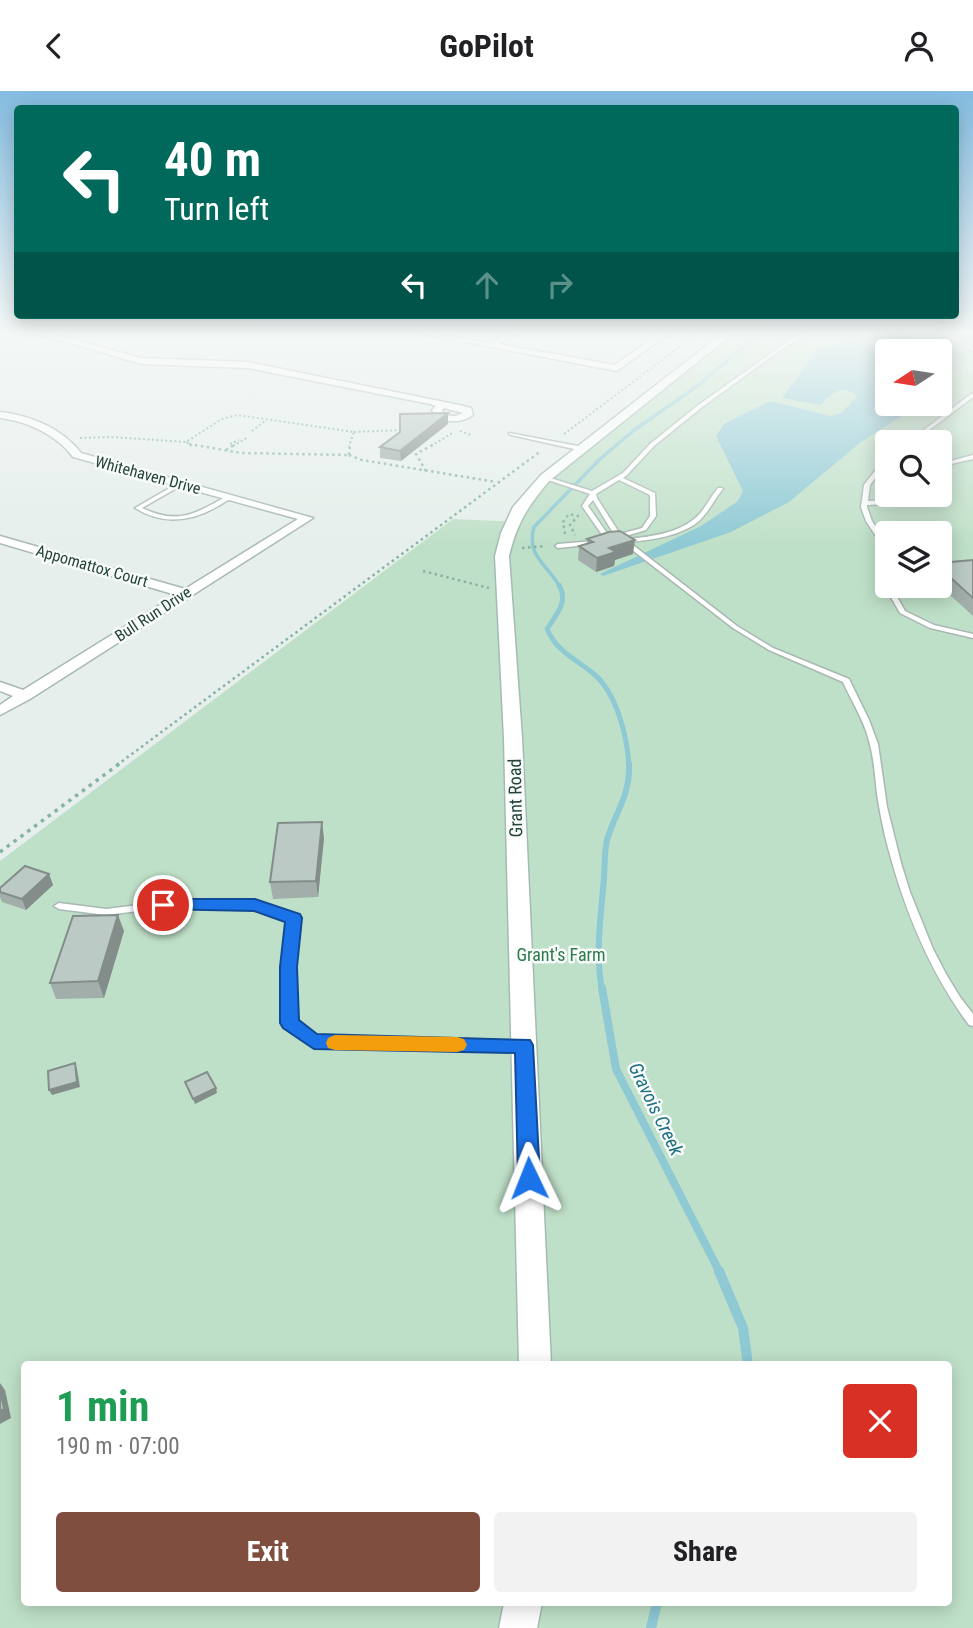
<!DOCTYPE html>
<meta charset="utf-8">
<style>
body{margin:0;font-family:"Roboto Condensed",sans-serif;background:#f2f2f2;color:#202124;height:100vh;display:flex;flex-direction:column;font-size:26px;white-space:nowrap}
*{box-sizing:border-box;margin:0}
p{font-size:23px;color:#757577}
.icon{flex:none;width:38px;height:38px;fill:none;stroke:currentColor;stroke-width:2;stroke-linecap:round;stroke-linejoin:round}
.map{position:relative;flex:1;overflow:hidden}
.details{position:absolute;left:21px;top:1270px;width:931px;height:245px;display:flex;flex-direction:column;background:#fff;border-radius:7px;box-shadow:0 4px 18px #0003}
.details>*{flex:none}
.top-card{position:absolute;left:14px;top:14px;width:945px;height:214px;border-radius:7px;box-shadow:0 4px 18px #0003;background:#00695c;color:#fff;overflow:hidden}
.needle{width:46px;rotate:258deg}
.fabs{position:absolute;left:875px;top:248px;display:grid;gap:14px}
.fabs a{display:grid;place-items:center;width:77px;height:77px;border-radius:7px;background:#fff;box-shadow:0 4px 18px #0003;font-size:35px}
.pin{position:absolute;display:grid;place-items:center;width:60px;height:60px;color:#fff;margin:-30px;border:4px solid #fff;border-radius:50%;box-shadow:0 2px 7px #0007}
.me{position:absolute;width:77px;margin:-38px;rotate:358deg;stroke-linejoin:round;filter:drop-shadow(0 0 5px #0008)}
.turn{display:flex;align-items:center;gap:24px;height:147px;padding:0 35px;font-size:32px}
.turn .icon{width:91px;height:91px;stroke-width:2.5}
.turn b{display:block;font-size:49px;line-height:60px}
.lanes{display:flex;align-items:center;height:66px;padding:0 35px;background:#0003;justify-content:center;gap:35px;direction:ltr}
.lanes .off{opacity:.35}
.round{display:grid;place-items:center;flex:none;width:74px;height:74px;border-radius:7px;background:#f2f2f2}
.summary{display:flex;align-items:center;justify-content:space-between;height:119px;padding:0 35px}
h1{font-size:42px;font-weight:700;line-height:52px;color:#1e9e55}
.action{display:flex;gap:14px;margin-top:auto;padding:14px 35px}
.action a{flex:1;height:80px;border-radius:7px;background:#7f4e3f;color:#fff;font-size:28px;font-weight:700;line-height:80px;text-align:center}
.action a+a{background:#f2f2f2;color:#202124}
header{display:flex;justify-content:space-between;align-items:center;height:91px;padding:0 35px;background:#fff;font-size:32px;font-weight:700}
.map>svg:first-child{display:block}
.green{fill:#bfe0c8;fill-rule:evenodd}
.water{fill:#8ec9d4}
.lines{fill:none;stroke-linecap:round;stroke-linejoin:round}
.stream-far4{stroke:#8ec9d4;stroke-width:3.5}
.stream-far3{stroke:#8ec9d4;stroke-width:5}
.stream-far2{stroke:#8ec9d4;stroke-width:6}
.stream-far1{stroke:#8ec9d4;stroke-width:8}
.stream{stroke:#8ec9d4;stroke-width:10}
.lane-casing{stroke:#a8b8b2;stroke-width:3}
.street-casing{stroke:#a8b8b2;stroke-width:3}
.secondary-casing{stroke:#a4bbb3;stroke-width:3}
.path-far2{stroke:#86b3a5;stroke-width:2;stroke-dasharray:2 2.5;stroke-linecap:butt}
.path-far1{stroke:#86b3a5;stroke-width:2.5;stroke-dasharray:2.5 3.5;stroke-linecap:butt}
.path{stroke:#86b3a5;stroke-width:3.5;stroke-dasharray:3.5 5;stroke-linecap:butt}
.lane{fill:#fff;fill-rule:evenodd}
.street{fill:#fff;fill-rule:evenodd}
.secondary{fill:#fff;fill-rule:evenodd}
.wall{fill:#a1aea9}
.shaded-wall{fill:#838d89}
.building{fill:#bbcac4;stroke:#838d89;stroke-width:2}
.route{fill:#1a73e8;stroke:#114b97;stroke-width:2}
.slow{fill:#f59e0b}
.labels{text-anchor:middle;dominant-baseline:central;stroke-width:5;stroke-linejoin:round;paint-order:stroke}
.far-street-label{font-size:16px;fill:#24423a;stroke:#f7fbf9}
.street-label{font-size:18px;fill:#24423a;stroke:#f7fbf9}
.park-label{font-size:18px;fill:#2d7a4b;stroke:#f7fbf9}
.water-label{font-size:19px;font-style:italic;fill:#1c6f80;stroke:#f7fbf9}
</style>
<header><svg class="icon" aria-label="back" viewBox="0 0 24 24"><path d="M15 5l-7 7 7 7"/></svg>GoPilot<svg class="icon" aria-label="person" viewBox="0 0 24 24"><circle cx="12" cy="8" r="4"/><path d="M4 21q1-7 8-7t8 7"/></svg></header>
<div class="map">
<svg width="973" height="1537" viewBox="0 0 973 1537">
<rect width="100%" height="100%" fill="#e6efeb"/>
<path class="green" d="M736,241H973V1537H0V770L453,428L520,431L544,395ZM887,261H940V313H887ZM887,352H940V404H887ZM887,443H940V495H887ZM24,1274H948V1512H24Z"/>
<path class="water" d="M875,241H908L921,261H887V313H915L908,321L861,351L789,411L731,441L603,485L600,483L701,435L738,410L743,400L716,345L724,333L770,310L830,325L840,323L857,306C844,291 831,303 820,314L782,307L812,267L815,258L873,247Z"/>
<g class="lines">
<path class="stream-far4" d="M560,496C546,472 526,465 534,436L600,368L633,340L700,293L761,241"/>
<path class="stream-far3" d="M559,494C569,511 556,524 547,538C557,561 576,568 594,583C617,603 627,645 629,674"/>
<path class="stream-far2" d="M602,899C595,863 601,823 604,787C605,775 604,761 607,749C615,722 631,703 629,673"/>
<path class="stream-far1" d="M602,897L616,978L720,1182"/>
<path class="stream" d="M719,1180L743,1237L748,1274
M651,1537L657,1512"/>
<defs>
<path id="lane" d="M805,241H810L782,258L701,317L654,355L627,384L623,387L655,402L656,425L646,439L622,446L625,448C651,446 685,442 702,420C708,412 712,404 718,397H722L723,398C714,408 709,421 699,430C681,445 652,449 629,451L737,535L773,557L849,588L869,629L878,653L887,716L901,772L910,801L933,858L946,883L960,906L973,923V935L969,934C927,877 902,813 885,745C882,731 879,717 877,703C875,685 874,667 869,650C864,629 852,611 843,591L769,559L733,537L622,451H607L582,415L590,403L542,387L547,386L592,400L623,382L650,353L697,315L780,256ZM619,389L650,404V425L642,437L620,443L597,407L596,403ZM593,409L615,445L618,448H611L588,415Z
M939,241H944L973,257V260Z
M971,303H973V306L912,352H907Z
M509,342L583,356L586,358L583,360L511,344L509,343Z
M973,364V368L951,373L940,379V376L947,371Z
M887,366V371L870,394L868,410L885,409L898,404H906L886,413L867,414V416L872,430L887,453V495H891L905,520L934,534L973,543V547L930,537L900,522L882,491L884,466L881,453L866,430L861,416L864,394L885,367Z
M180,391L182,392V394L142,417C178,434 195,423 227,405L232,406C202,428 169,438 135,417Z
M595,450L598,452L597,453L558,457L555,455L558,453Z
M163,811H255L297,825L299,827L294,876V930L316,946L522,950L526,951L527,954L526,957L522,958L314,954L285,935L284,932V876L289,829L255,817H163L106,824L59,818L54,815L59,812L106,818Z"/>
<path id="street" d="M32,241H46L141,267L248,271L459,314L471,317L473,324C462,332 450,331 437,328L432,319L436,315L430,313L248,277L141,273ZM444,317L463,322L455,325L444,324L442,319Z
M413,241C438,241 463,251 488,251C499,251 507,241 520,241L499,253L615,274L661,241H671L617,280Z
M0,321C30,324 63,338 81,362L313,427L30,608L0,624V614L13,605L0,600V591L23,599L176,504L0,452V445L185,498L298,428L73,366C57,344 27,330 0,327Z"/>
<path id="secondary" d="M724,241H735L549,390C528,415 517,432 509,465L522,647L551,1274H519L504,647L495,465L501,442L513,416L541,384Z
M504,1512H542L537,1537H499Z"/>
</defs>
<use href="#lane" class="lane-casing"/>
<use href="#street" class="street-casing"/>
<use href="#secondary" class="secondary-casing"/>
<path class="path-far2" d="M252,340L266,329
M460,340L471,344
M354,341L401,339
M564,343L699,241
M80,347L111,346L186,351
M230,353L239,349
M192,355L186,351L222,328L237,324L354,341L349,355
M233,355L248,346
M431,355L451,343L449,340"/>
<path class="path-far1" d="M189,353L241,362L349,364
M226,359L236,353
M349,364L362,369L496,391
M349,364L350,353
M426,380L416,363L434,353
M565,443L563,431L569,423L578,425L570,434L575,444
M522,457L545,455
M423,480L489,497
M117,674L541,360"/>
<path class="path" d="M0,761L119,673"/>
<use href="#lane" class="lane"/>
<use href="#street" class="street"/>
<use href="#secondary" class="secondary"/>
</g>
<path class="wall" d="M448,333L401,370L380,367V356Z
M587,448L633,463L615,469L614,475L596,481L578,469L579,455L587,453Z
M973,469V525L940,495V472Z
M324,747L318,806L273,808L270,791Z
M49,783L53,794L26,819L2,811L0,806V797Z
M124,840L104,907L56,908L50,892Z"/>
<path class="shaded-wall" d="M448,322V333L401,370L400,360Z
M635,449L633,463L615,469L614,475L596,481L597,467L609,457Z
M322,731L324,747L318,806L316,790Z
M49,783L53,794L26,819L22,808Z
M118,824L124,840L104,907L98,890Z
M75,972L77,978L80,996L52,1004L49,999Z
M216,997L217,1002L195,1013L193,1008Z
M0,1292L5,1299L11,1327L0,1333Z"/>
<path class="building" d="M448,322L400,360L380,356L400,341V323Z
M620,440L635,449L609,457L616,461L597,467L579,455L593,451L587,448L609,441Z
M973,469V507L940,477V472Z
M322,731L316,790L270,791L278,732Z
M25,775L49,783L22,808L0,801V797Z
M118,824L98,890L50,892L73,825Z
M75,972L77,991L49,999L48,980Z
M207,981L216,997L193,1008L185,991Z
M0,1299L4,1318L0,1320Z"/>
<linearGradient id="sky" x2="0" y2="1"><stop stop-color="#84bce0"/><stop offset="0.53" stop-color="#f4f8f6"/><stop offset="1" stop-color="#f4f8f6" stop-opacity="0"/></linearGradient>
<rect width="973" height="456" fill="url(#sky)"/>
<path class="route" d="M163,808H255L300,823L302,827L297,876L299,929L317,943L530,949L533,954L540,1087L537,1094L529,1096L522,1094L518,1087L515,962L314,958L283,937L280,932V876L285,831L254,820L157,818L155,814Z"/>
<path class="slow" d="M335,944L457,946L464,948L467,954L464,959L457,961L335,959L328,957L326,952L328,947Z"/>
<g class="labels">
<g class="far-street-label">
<text transform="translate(148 384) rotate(15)">Whitehaven Drive</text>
<text transform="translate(92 475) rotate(16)">Appomattox Court</text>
<text transform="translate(153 523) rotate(-33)">Bull Run Drive</text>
</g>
<g class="street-label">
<text transform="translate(515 707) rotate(-91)">Grant Road</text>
</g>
<g class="park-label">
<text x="561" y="863">Grant's Farm</text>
</g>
<g class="water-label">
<text transform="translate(656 1018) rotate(64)">Gravois Creek</text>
</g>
</g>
</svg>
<div class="fabs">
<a><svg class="needle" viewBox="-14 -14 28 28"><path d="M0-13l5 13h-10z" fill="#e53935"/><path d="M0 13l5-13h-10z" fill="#757577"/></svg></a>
<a><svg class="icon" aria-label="search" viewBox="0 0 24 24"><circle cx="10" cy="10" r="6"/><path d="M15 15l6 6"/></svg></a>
<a><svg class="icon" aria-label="layers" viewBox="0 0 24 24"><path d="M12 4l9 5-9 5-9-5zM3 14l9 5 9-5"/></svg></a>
</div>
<div class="pin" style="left:163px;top:814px;background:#d93025"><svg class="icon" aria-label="arrive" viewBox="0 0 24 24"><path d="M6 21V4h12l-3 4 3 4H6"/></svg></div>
<svg class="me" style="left:529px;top:1087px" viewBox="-20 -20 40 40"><path d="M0-17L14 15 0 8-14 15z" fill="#1a73e8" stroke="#fff" stroke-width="4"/></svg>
<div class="top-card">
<div class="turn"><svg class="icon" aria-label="left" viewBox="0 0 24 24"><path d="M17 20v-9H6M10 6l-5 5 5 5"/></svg><div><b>40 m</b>Turn left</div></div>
<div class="lanes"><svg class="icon" aria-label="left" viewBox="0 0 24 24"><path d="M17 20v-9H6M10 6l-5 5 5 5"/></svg><svg class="icon off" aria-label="ahead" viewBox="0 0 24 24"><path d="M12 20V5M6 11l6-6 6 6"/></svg><svg class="icon off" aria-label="right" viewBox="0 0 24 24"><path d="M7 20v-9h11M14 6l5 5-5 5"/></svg></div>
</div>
<section class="details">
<div class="summary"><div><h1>1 min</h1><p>190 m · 07:00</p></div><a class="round" style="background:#d93025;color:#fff"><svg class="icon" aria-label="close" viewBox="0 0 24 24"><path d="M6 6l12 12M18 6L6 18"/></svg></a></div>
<div class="action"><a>Exit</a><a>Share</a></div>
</section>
</div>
